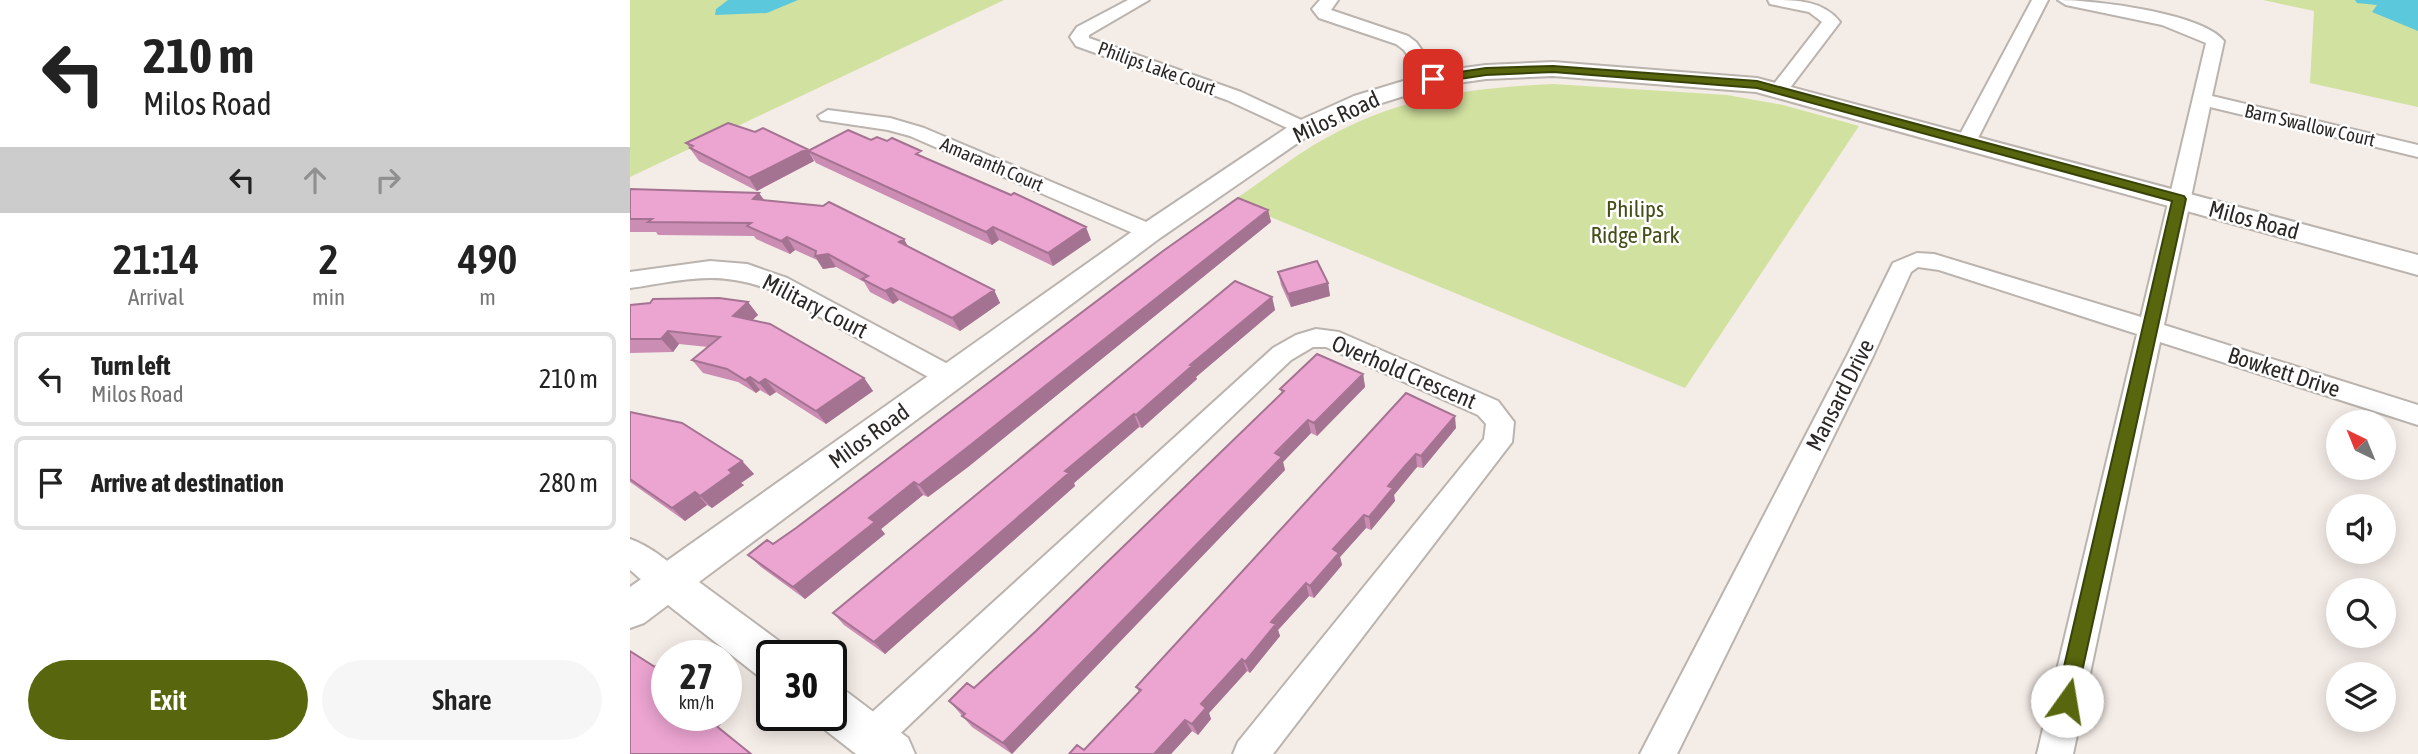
<!DOCTYPE html>
<style>
body{margin:0;font-family:"Asap Condensed",sans-serif;background:#f6f6f6;color:#222;height:100vh;display:flex;flex-direction:column;font-size:26px;white-space:nowrap}
*{box-sizing:border-box;margin:0}
p{font-size:23px;color:#767676}
.icon{flex:none;width:38px;height:38px;fill:none;stroke:currentColor;stroke-width:2;stroke-linecap:round;stroke-linejoin:round}
.map{position:relative;flex:1;overflow:hidden}
.side{display:flex;flex-direction:column;background:#fff;width:630px}
.side>*{flex:none}
.banner{background:#fff;color:#222;overflow:hidden}
.needle{width:46px;rotate:317deg}
.tools{position:absolute;left:1696px;top:410px;display:grid;gap:14px}
.tools a{display:grid;place-items:center;width:70px;height:70px;border-radius:50%;background:#fff;box-shadow:0 4px 18px #0003;font-size:35px}
.speed{position:absolute;left:21px;top:640px;display:flex;gap:14px;font-size:35px;font-weight:700;text-align:center}
.speed>*{display:grid;place-content:center;width:91px;height:91px;border-radius:50%;background:#fff;box-shadow:0 4px 18px #0003;line-height:1}
.speed small{font-size:18px;font-weight:400}
.speed .limit{border:4px solid #111;border-radius:10px;background:#fff;color:#111}
.pin{position:absolute;display:grid;place-items:center;width:60px;height:60px;color:#fff;margin:-30px;border-radius:14px;box-shadow:0 4px 10px #0006}
.me{position:absolute;width:77px;margin:-38px;rotate:13deg;stroke-linejoin:round;filter:drop-shadow(0 0 5px #0008)}
.turn{display:flex;align-items:center;gap:24px;height:147px;padding:0 28px;font-size:32px}
.turn .icon{width:91px;height:91px;stroke-width:2.5}
.turn b{display:block;font-size:49px;line-height:60px}
.lanes{display:flex;align-items:center;height:66px;padding:0 28px;background:#0003;justify-content:center;gap:35px;direction:ltr}
.lanes .off{opacity:.35}
.eta{display:flex;justify-content:space-evenly;align-items:center;height:119px;text-align:center}
.eta b{font-size:42px;font-weight:600;line-height:49px}
.primary-button{display:flex;gap:14px;margin-top:auto;padding:14px 28px}
.primary-button a{flex:1;height:80px;border-radius:42px;background:#58660d;color:#fff;font-size:28px;font-weight:600;line-height:80px;text-align:center}
.primary-button a+a{background:#f6f6f6;color:#222}
ul{padding:0;list-style:none}
li{display:flex;align-items:center;gap:21px;height:94px;margin:0 14px 10px;padding:0 14px;border:4px solid #e0e0e0;border-radius:10px}
li div{flex:1}
li b{display:block;font-size:26px}
li em{font-style:normal}
main{display:flex;flex:1;min-height:0}
.map>svg:first-child{display:block}
.green{fill:#d1e19f}
.water{fill:#5cc8dc}
.lines{fill:none;stroke-linecap:round;stroke-linejoin:round}
.minor-casing{stroke:#bab3ae;stroke-width:4}
.tertiary-casing{stroke:#bab3ae;stroke-width:4}
.minor{fill:#fff;fill-rule:evenodd}
.tertiary{fill:#fff;fill-rule:evenodd}
.wall{fill:#cb8db4}
.shaded-wall{fill:#a57392}
.building{fill:#eca4d1;stroke:#a57392;stroke-width:2}
.route{fill:#58660d;stroke:#394208;stroke-width:2}
.labels{text-anchor:middle;dominant-baseline:central;stroke-width:5;stroke-linejoin:round;paint-order:stroke}
.far-street-label{font-size:19px;fill:#2b2826;stroke:#fff}
.street-label{font-size:23px;fill:#2b2826;stroke:#fff}
.park-label{font-size:23px;fill:#444f17;stroke:#fff}
</style>
<main>
<section class="side">
<div class="banner">
<div class="turn"><svg class="icon" aria-label="left" viewBox="0 0 24 24"><path d="M17 20v-9H6M10 6l-5 5 5 5"/></svg><div><b>210 m</b>Milos Road</div></div>
<div class="lanes"><svg class="icon" aria-label="left" viewBox="0 0 24 24"><path d="M17 20v-9H6M10 6l-5 5 5 5"/></svg><svg class="icon off" aria-label="ahead" viewBox="0 0 24 24"><path d="M12 20V5M6 11l6-6 6 6"/></svg><svg class="icon off" aria-label="right" viewBox="0 0 24 24"><path d="M7 20v-9h11M14 6l5 5-5 5"/></svg></div>
</div>
<div class="eta">
<div><b>21:14</b><p>Arrival</p></div>
<div><b>2</b><p>min</p></div>
<div><b>490</b><p>m</p></div>
</div>
<ul>
<li><svg class="icon" aria-label="left" viewBox="0 0 24 24"><path d="M17 20v-9H6M10 6l-5 5 5 5"/></svg><div><b>Turn left</b><p>Milos Road</p></div><em>210 m</em></li>
<li><svg class="icon" aria-label="arrive" viewBox="0 0 24 24"><path d="M6 21V4h12l-3 4 3 4H6"/></svg><div><b>Arrive at destination</b></div><em>280 m</em></li>
</ul>
<div class="primary-button"><a>Exit</a><a>Share</a></div>
</section>
<div class="map">
<svg width="1788" height="754" viewBox="0 0 1788 754">
<rect width="100%" height="100%" fill="#f4ece7"/>
<path class="green" d="M0,0H374L0,177Z
M1633,0H1788V107L1680,83L1684,11Z
M923,84L1097,95L1153,105L1229,126L1055,388L602,201C633,181 663,156 696,138C770,97 840,88 923,84Z"/>
<path class="water" d="M98,0H168L137,13L85,15L86,9Z
M1725,0H1788V31L1742,12L1747,5L1727,3Z"/>
<g class="lines">
<defs>
<path id="minor" d="M498,0H519L459,35V38L611,92L680,124L683,128L680,132H666L597,100L446,46L440,37L447,27Z
M690,0H708L701,10L778,36L786,42L812,79L810,83H796L774,50L766,44L689,18L682,9Z
M1138,0C1165,0 1193,0 1210,22L1156,93L1149,95L1140,89L1192,22L1179,12L1140,4Z
M1402,0H1418L1347,140L1344,144H1330L1327,140Z
M1428,0C1464,0 1572,13 1594,41L1582,96L1788,145V157L1580,107L1534,325L1788,405V425L1530,342L1443,754H1407L1507,334L1309,270L1288,267L1281,272L1243,356L1047,754H1010L1217,356L1263,263L1287,253L1304,254L1511,317L1576,43L1532,25L1436,5Z
M198,110L260,118L294,128L528,227L531,232L528,237H512L280,136L258,130L191,120L188,116Z
M80,261L117,264L157,278L329,370L333,377L329,384L320,386L311,384L141,290C88,269 54,280 0,288V272Z
M686,329L709,332L868,401L884,422L882,442L643,754H603L608,742L854,439L856,424L848,415L696,347H683L661,360L254,749L241,754L228,749L223,737L228,725L643,348L666,335Z
M0,539C19,546 46,564 55,582L50,592C28,599 16,583 0,570Z"/>
<path id="tertiary" d="M923,62L1127,78L1788,255V275L1126,92L923,76L856,79L806,86L742,106L682,133L530,238L69,582L157,647L161,656H142V680L127,675L38,605L14,623L0,628V587L510,226L664,123L724,96L803,72L856,65Z
M201,686L217,692L278,738L285,754H226L185,722L183,716H201Z"/>
</defs>
<use href="#minor" class="minor-casing"/>
<use href="#tertiary" class="tertiary-casing"/>
<use href="#minor" class="minor"/>
<use href="#tertiary" class="tertiary"/>
</g>
<path class="wall" d="M125,132L177,149L184,161L127,191L69,161L56,143Z
M241,140L294,157L461,240L423,266L369,240L362,245L186,163L178,151Z
M0,189L134,200L278,246L364,290L370,303L330,331L269,300L263,304L240,292L234,282L206,267L193,269L187,260L165,250L160,254L126,239L124,236L28,235L26,232H0Z
M638,210L641,222L338,467L298,497L293,495L251,529L255,534L175,599L131,567L118,555L143,544Z
M648,272L698,283L700,296L661,307L651,285Z
M642,297L645,310L566,377L567,379L512,428L509,427L444,483L445,486L255,654L214,625L203,613Z
M118,302L128,315L122,320L234,378L243,391L196,424L146,392L140,396L130,390L126,393L108,382L73,373L62,360L78,347L49,344L43,352L0,353V305Z
M733,374L735,387L687,436L681,433L653,462L655,470L382,754L342,727L319,701L344,688L406,631L652,394L650,389Z
M776,393L826,428L793,468L787,467L777,479L764,495L765,501L741,530L736,528L710,557L712,565L684,598L679,596L648,630L650,636L620,673L617,671L579,713L581,719L568,735L562,731L541,754H439L454,750L509,692L506,687Z
M0,412L112,461L124,474L111,483L114,485L82,508L77,505L55,521L0,482Z"/>
<path class="shaded-wall" d="M177,149L184,161L127,191L119,178Z
M129,193L138,205L123,199Z
M638,210L641,222L338,467L298,497L289,485Z
M363,227L369,240L362,245L356,232Z
M456,227L461,240L423,266L418,253Z
M157,237L165,250L160,254L151,241Z
M274,239L281,252L269,242Z
M198,254L206,267L193,269L185,256Z
M698,283L700,296L661,307L658,294Z
M261,288L269,300L263,304L255,291Z
M364,290L370,303L330,331L322,318Z
M642,297L645,310L566,377L567,379L512,428L506,415L560,365Z
M118,302L128,315L113,329L103,316Z
M38,331L49,344L43,352L31,339Z
M733,374L735,387L687,436L684,423Z
M120,377L130,390L126,393L115,380Z
M234,378L243,391L196,424L186,411Z
M135,379L146,392L140,396L129,383Z
M504,414L509,427L444,483L445,486L255,654L244,642L435,471Z
M825,416L826,428L793,468L791,456Z
M678,420L681,433L653,462L655,470L382,754L373,743Z
M786,454L787,467L764,495L765,501L741,530L739,517L758,486Z
M112,461L124,474L111,483L114,485L82,508L70,496L99,470Z
M284,482L293,495L251,529L255,534L175,599L163,587L239,518Z
M65,492L77,505L55,521L42,508Z
M734,515L736,528L710,557L712,565L684,598L680,586L703,549Z
M676,583L679,596L648,630L650,636L620,673L615,662L641,622Z
M612,659L617,671L579,713L581,719L568,735L562,724L571,704Z
M73,716H81L91,724L88,727L121,754Z
M555,720L562,731L541,754H524Z"/>
<path class="building" d="M98,123L125,132L133,128L177,149L119,178L60,148L63,146L56,143Z
M218,130L241,140L247,137L257,141L262,138L291,151L286,154L381,195L384,193L456,227L418,253L363,227L356,232L178,151Z
M0,189L129,193L123,199L193,206L199,202L274,239L269,242L364,290L322,318L261,288L255,291L232,279L238,276L198,254L185,256L186,251L157,237L151,241L117,226L121,223L18,222L22,219H0Z
M608,198L638,210L329,454L289,485L284,482L239,518L245,522L163,587L118,555L137,540L143,544L166,528L533,251Z
M687,261L698,283L658,294L648,272Z
M605,281L642,297L560,365L562,366L506,415L504,414L435,471L439,473L244,642L203,613Z
M89,298L118,302L103,316L140,324L234,378L186,411L135,379L129,383L120,377L115,380L97,369L62,360L90,337L38,331L31,339H0V305L20,303L23,299Z
M687,354L733,374L684,423L678,420L645,453L652,457L373,743L332,716L335,714L319,701L337,683L344,688L406,631L654,391L650,389Z
M776,393L825,416L791,456L786,454L775,466L758,486L763,488L739,517L734,515L703,549L709,553L680,586L676,583L641,622L646,624L615,662L612,659L571,704L576,708L562,724L555,720L524,754H439L447,745L454,750L511,690L506,687Z
M0,412L52,423L112,461L99,470L102,473L70,496L65,492L42,508L0,479Z
M0,651L25,667L27,665L37,673V716H74L121,754H0Z"/>
<path class="route" d="M923,66L1127,81L1554,196L1556,199L1444,708L1437,711L1430,708L1426,701L1542,201L1127,88L923,72L856,75L803,83L797,79L803,76L856,68Z"/>
<g class="labels">
<g class="far-street-label">
<text transform="translate(527 68) rotate(20)">Philips Lake Court</text>
<text transform="translate(1680 125) rotate(13)">Barn Swallow Court</text>
<text transform="translate(362 164) rotate(23)">Amaranth Court</text>
</g>
<g class="street-label">
<text transform="translate(706 117) rotate(-25)">Milos Road</text>
<text transform="translate(1624 220) rotate(15)">Milos Road</text>
<text transform="translate(185 306) rotate(27)">Military Court</text>
<text transform="translate(774 372) rotate(23)">Overhold Crescent</text>
<text transform="translate(1654 372) rotate(18)">Bowkett Drive</text>
<text transform="translate(1210 395) rotate(-63)">Mansard Drive</text>
<text transform="translate(239 436) rotate(-36)">Milos Road</text>
</g>
<g class="park-label">
<text x="1005" y="209">Philips<tspan x="1005" dy="26">Ridge Park</tspan></text>
</g>
</g>
</svg>
<div class="tools">
<a><svg class="needle" viewBox="-14 -14 28 28"><path d="M0-13l5 13h-10z" fill="#e53935"/><path d="M0 13l5-13h-10z" fill="#767676"/></svg></a>
<a><svg class="icon" aria-label="sound" viewBox="0 0 24 24"><path d="M4 9h4l5-4v14l-5-4H4zM17 9q2 3 0 6"/></svg></a>
<a><svg class="icon" aria-label="search" viewBox="0 0 24 24"><circle cx="10" cy="10" r="6"/><path d="M15 15l6 6"/></svg></a>
<a><svg class="icon" aria-label="layers" viewBox="0 0 24 24"><path d="M12 4l9 5-9 5-9-5zM3 14l9 5 9-5"/></svg></a>
</div>
<div class="speed"><div>27<small>km/h</small></div><div class="limit">30</div></div>
<div class="pin" style="left:803px;top:79px;background:#d93025"><svg class="icon" aria-label="arrive" viewBox="0 0 24 24"><path d="M6 21V4h12l-3 4 3 4H6"/></svg></div>
<svg class="me" style="left:1437px;top:701px" viewBox="-20 -20 40 40"><circle r="19" fill="#fff"/><path d="M0-13L10 11 0 6-10 11z" fill="#58660d"/></svg>
</div>
</main>
